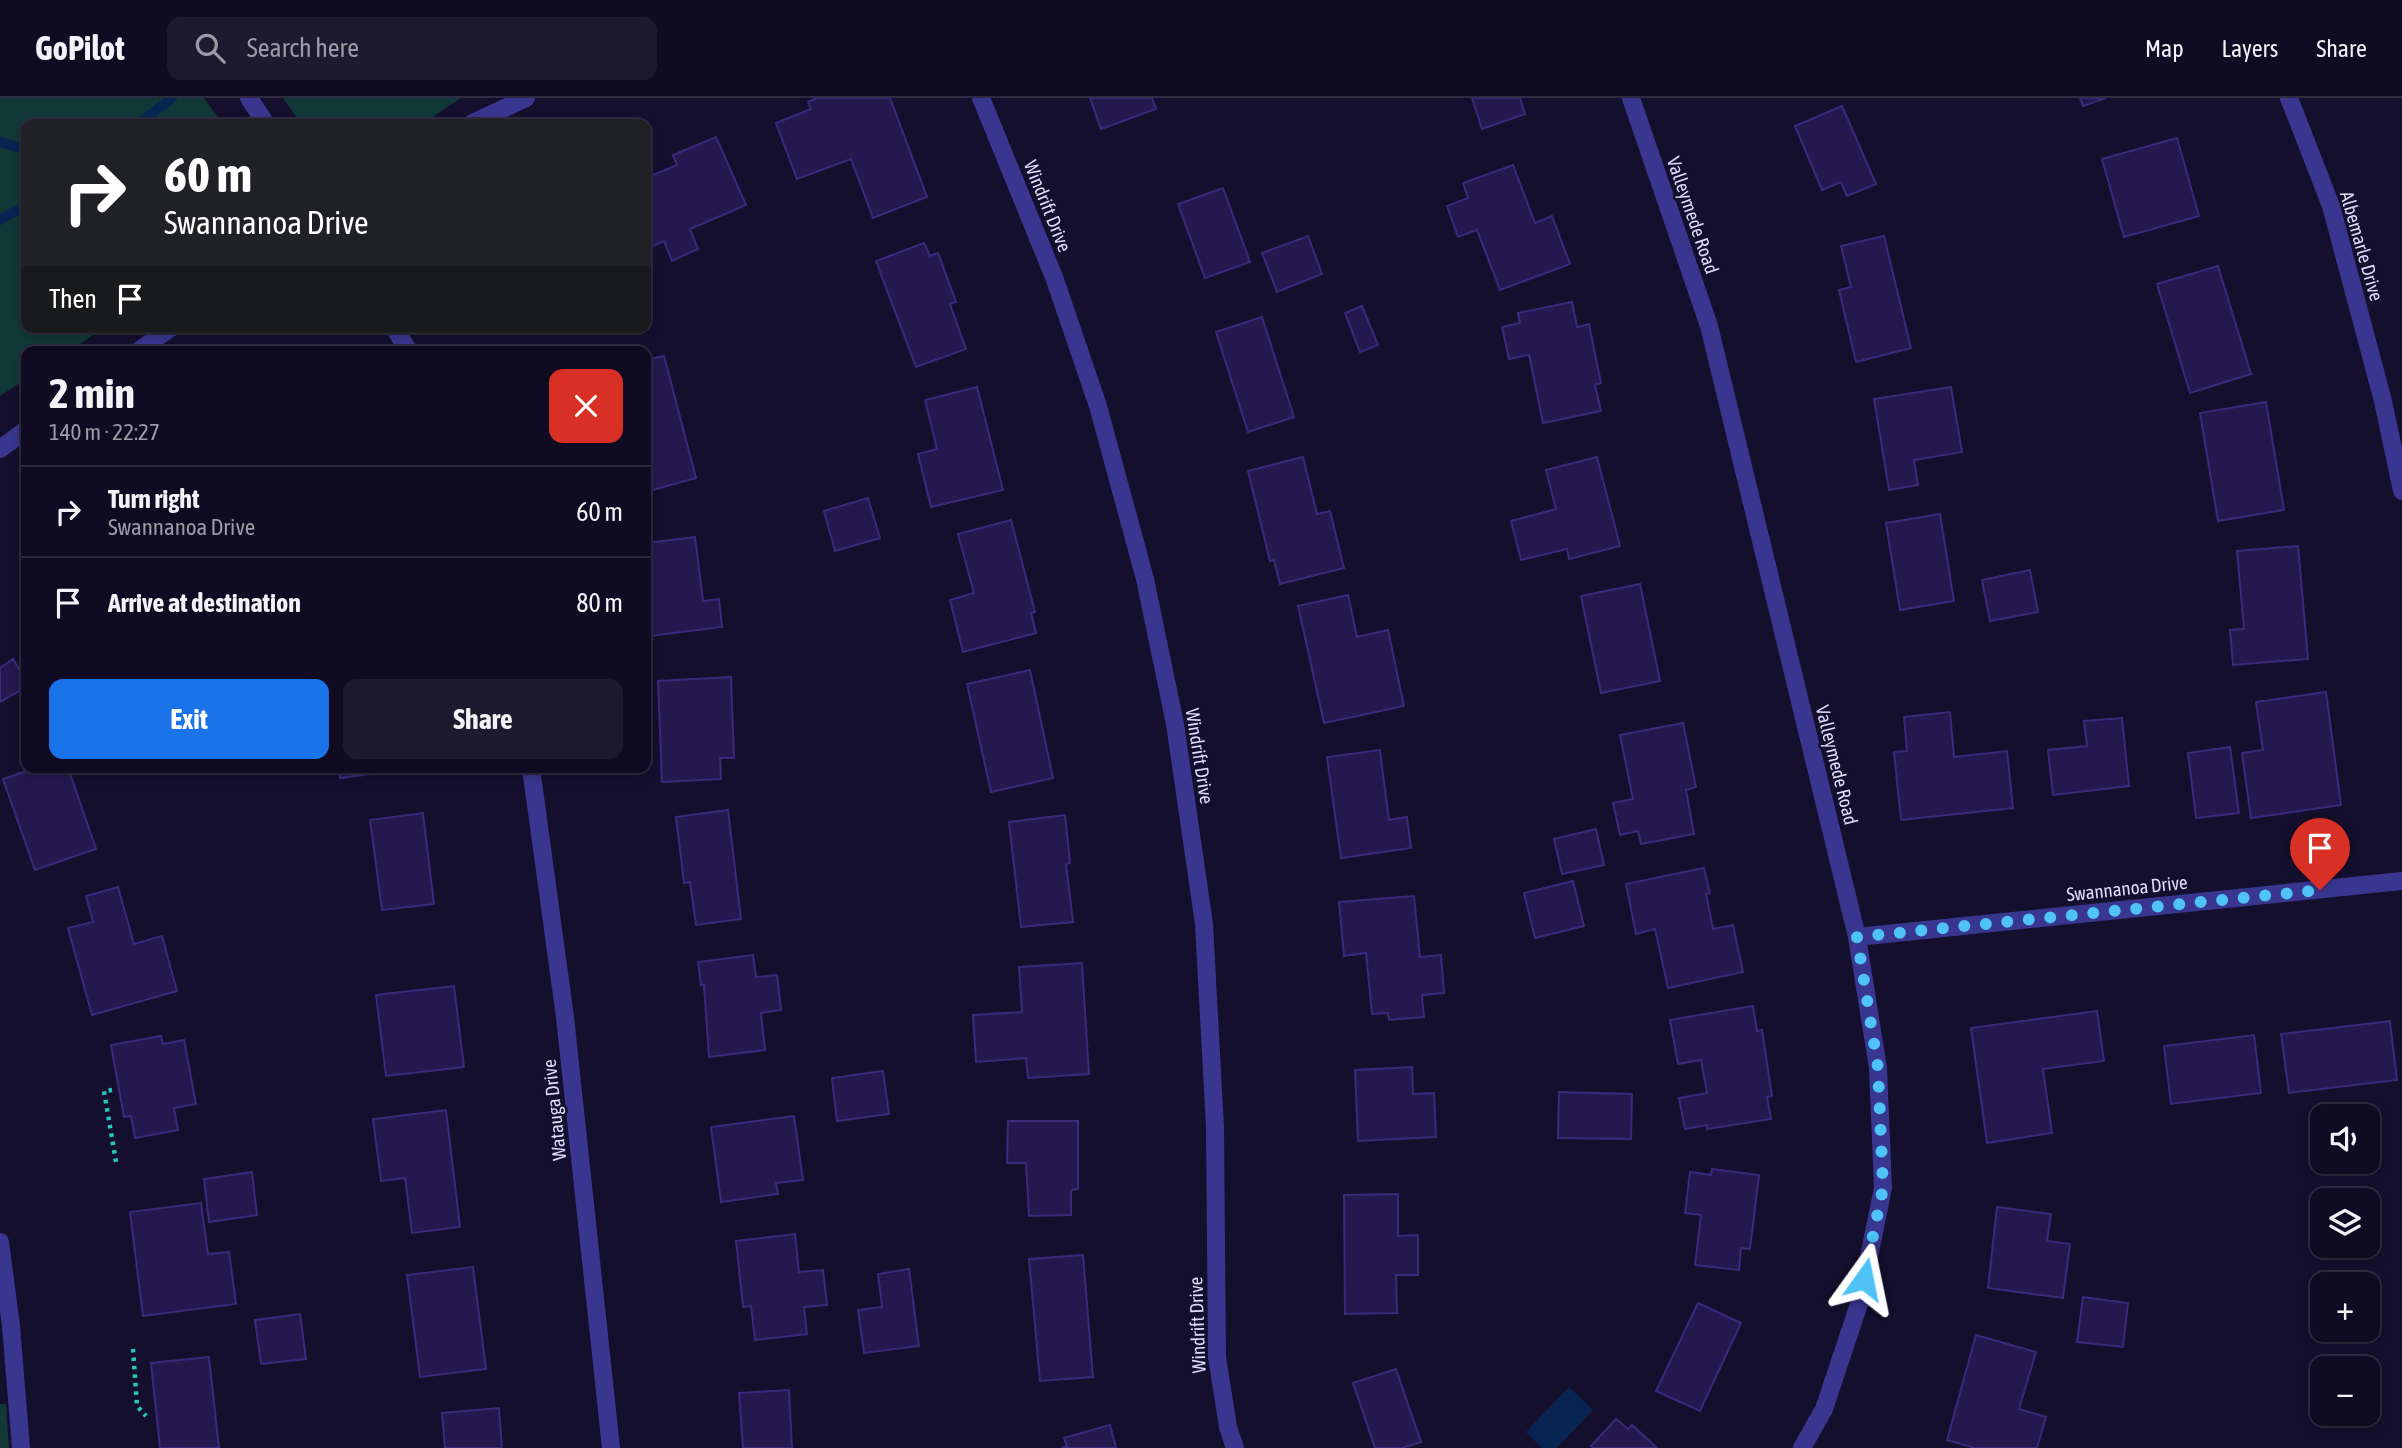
<!DOCTYPE html>
<meta charset="utf-8">
<style>
body{margin:0;font-family:"Asap Condensed",sans-serif;background:#1d192f;color:#f1f3f6;height:100vh;display:flex;flex-direction:column;font-size:26px;white-space:nowrap}
*{box-sizing:border-box;margin:0}
p{font-size:23px;color:#9b9ba5}
.icon{flex:none;width:38px;height:38px;fill:none;stroke:currentColor;stroke-width:2;stroke-linecap:round;stroke-linejoin:round}
.map{position:relative;flex:1;overflow:hidden}
.sheet{position:absolute;left:21px;top:248px;width:630px;height:427px;display:flex;flex-direction:column;background:#0f0b22;border-radius:14px;box-shadow:0 4px 10px #0003,0 0 0 2px #2f2b40}
.sheet>*{flex:none}
.hud{position:absolute;left:21px;top:21px;width:630px;height:214px;border-radius:14px;box-shadow:0 4px 10px #0003,0 0 0 2px #2f2b40;background:#202124;color:#fff;overflow:hidden}
.fabs{position:absolute;left:2310px;top:1006px;display:grid;gap:14px}
.fabs a{display:grid;place-items:center;width:70px;height:70px;border-radius:14px;background:#0f0b22;box-shadow:0 4px 10px #0003,0 0 0 2px #2f2b40;font-size:35px}
.pin{position:absolute;display:grid;place-items:center;width:60px;height:60px;color:#fff;margin:-72px -30px;border-radius:50% 50% 50% 0;rotate:-45deg;box-shadow:0 0 7px #0007}
.pin .icon{rotate:45deg}
.me{position:absolute;width:77px;margin:-38px;rotate:12deg;stroke-linejoin:round;filter:drop-shadow(0 0 5px #0008)}
.turn{display:flex;align-items:center;gap:24px;height:147px;padding:0 28px;font-size:32px}
.turn .icon{width:91px;height:91px;stroke-width:2.5}
.turn b{display:block;font-size:49px;line-height:60px}
.then{display:flex;align-items:center;height:66px;padding:0 28px;background:#0003;gap:14px;font-size:26px}
.round{display:grid;place-items:center;flex:none;width:74px;height:74px;border-radius:14px;background:#1d192f}
.overview{display:flex;align-items:center;justify-content:space-between;height:119px;padding:0 28px}
h1{font-size:42px;font-weight:700;line-height:52px}
.button{display:flex;gap:14px;margin-top:auto;padding:14px 28px}
.button a{flex:1;height:80px;border-radius:14px;background:#1a73e8;color:#fff;font-size:28px;font-weight:700;line-height:80px;text-align:center}
.button a+a{background:#1d192f;color:#f1f3f6}
ul{padding:0;list-style:none}
li{display:flex;align-items:center;gap:21px;height:91px;padding:0 28px;border-top:2px solid #2f2b40}
li div{flex:1}
li b{display:block;font-size:26px}
li em{font-style:normal}
header{display:flex;align-items:center;gap:42px;box-sizing:border-box;height:98px;padding:0 35px;background:#0f0b22;border-bottom:2px solid #2f2b40}
header strong{font-size:33px}
nav{display:flex;gap:38px;margin-inline-start:auto;font-size:24px}
.search{width:490px;height:63px;background:#1d192f;display:flex;align-items:center;gap:18px;box-sizing:border-box;padding:0 24px;border-radius:14px;color:#9b9ba5;font-size:26px}
.map>svg:first-child{display:block}
.green{fill:#113736}
.water{fill:#082452}
.lines{fill:none;stroke-linecap:round;stroke-linejoin:round}
.stream{stroke:#082452;stroke-width:10}
.building{fill:#24194f;stroke:#3a2a7d;stroke-width:2}
.path{stroke:#26c8bd;stroke-width:4.5;stroke-dasharray:3.5 5;stroke-linecap:butt}
.minor{stroke:#39368f;stroke-width:18}
.route{stroke:#4fc3f7;stroke-width:12;stroke-dasharray:0 21.6}
.labels{text-anchor:middle;dominant-baseline:central;stroke-width:5;stroke-linejoin:round;paint-order:stroke}
.street-label{font-size:19px;fill:#dfdbff;stroke:#140f2d}
</style>
<header>
<strong>GoPilot</strong>
<div class="search"><svg class="icon" aria-label="search" viewBox="0 0 24 24"><circle cx="10" cy="10" r="6"/><path d="M15 15l6 6"/></svg>Search here</div>
<nav><a>Map</a><a>Layers</a><a>Share</a></nav>
</header>
<div class="map">
<svg width="2402" height="1350" viewBox="0 0 2402 1350">
<rect width="100%" height="100%" fill="#140f2d"/>
<path class="green" d="M0,0H204L223,26H26V229H105L68,254H26V281L0,298Z
M283,0H461L422,26H301Z
M0,1306H6L9,1350H0Z"/>
<path class="water" d="M1569,1289L1593,1312L1557,1350H1542L1526,1334Z"/>
<g class="lines">
<path class="stream" d="M138,26L172,0
M0,44L26,52
M0,122L26,107"/>
</g>
<path class="building" d="M817,0H890L927,99L873,120L851,61L797,81L776,25L811,11L808,4Z
M1090,0H1152L1156,11L1101,31Z
M1472,0H1520L1525,16L1482,31Z
M2080,0H2106L2083,8Z
M1842,8L1876,86L1847,98L1841,84L1822,92L1795,28Z
M716,39L746,107L690,131L698,151L672,163L664,143L646,151V80L677,67L673,57Z
M2177,40L2199,118L2124,139L2102,61Z
M1513,67L1535,125L1552,118L1570,166L1500,192L1477,132L1458,139L1447,108L1468,100L1463,85Z
M1223,90L1250,164L1205,180L1178,106Z
M1308,138L1322,176L1277,194L1262,155Z
M1884,138L1911,250L1856,264L1839,192L1851,189L1841,148Z
M924,145L930,158L938,155L956,204L950,206L966,251L916,269L876,163Z
M2218,168L2251,276L2190,295L2157,186Z
M1572,204L1577,229L1589,226L1601,285L1595,287L1601,313L1543,325L1529,257L1509,261L1502,229L1520,225L1518,215Z
M1362,208L1378,247L1360,254L1345,215Z
M1262,219L1294,319L1248,334L1216,234Z
M664,258L696,380L649,393L646,381V262Z
M977,289L1003,392L931,409L918,356L937,351L925,302Z
M1951,289L1962,354L1914,362L1918,387L1889,392L1874,301Z
M2266,304L2284,412L2218,423L2200,315Z
M1303,359L1317,416L1330,413L1344,470L1280,486L1274,462L1270,463L1248,373Z
M1597,359L1620,448L1569,461L1567,451L1521,462L1511,423L1556,411L1546,372Z
M868,400L880,440L835,453L824,413Z
M1940,416L1954,503L1900,512L1886,425Z
M1011,422L1035,514L1031,515L1036,535L963,554L950,502L974,495L958,436Z
M695,439L703,503L719,501L722,529L651,538L646,498V445Z
M2298,448L2308,561L2233,567L2230,532L2244,531L2237,453Z
M2030,472L2038,514L1990,523L1982,482Z
M1640,486L1660,583L1601,595L1581,498Z
M1348,497L1357,539L1388,532L1404,608L1324,625L1298,508Z
M13,561L26,583V589L0,604V570Z
M1030,572L1053,680L991,694L967,586Z
M731,579L734,660H720L721,681L662,684L658,583Z
M2326,594L2341,707L2251,720L2242,655L2263,652L2256,604Z
M1950,614L1954,659L2007,653L2013,710L1901,722L1894,654L1907,653L1904,619Z
M2122,620L2129,688L2053,697L2048,652L2087,648L2084,623Z
M1683,625L1696,689L1686,692L1694,736L1641,746L1638,733L1620,737L1613,705L1633,701L1620,637Z
M2230,649L2239,715L2196,720L2188,655Z
M1380,652L1389,722L1407,719L1411,750L1341,760L1327,659Z
M35,670H68L96,751L35,772L3,681Z
M339,670H416L340,680Z
M728,712L741,821L696,827L690,784L684,785L676,719Z
M423,715L434,806L382,812L370,722Z
M1065,717L1070,765L1066,766L1073,824L1021,829L1009,724Z
M1596,731L1604,767L1562,776L1554,741Z
M1704,770L1710,795L1706,796L1713,831L1733,827L1743,874L1668,890L1655,831L1636,836L1626,786Z
M1573,783L1584,828L1535,840L1524,795Z
M118,789L134,846L162,838L177,893L92,917L68,830L93,824L86,798Z
M1414,798L1420,859L1441,857L1444,895L1422,897L1424,919L1389,922L1388,915L1372,916L1366,855L1344,858L1339,804Z
M753,857L756,879L777,877L781,912L761,915L765,952L709,959L704,887H701L698,864Z
M1082,865L1089,976L1028,980L1026,960L976,964L973,917L1022,914L1019,869Z
M454,888L464,969L386,978L376,897Z
M1753,908L1757,933L1762,932L1772,998L1767,999L1771,1021L1707,1031V1027L1685,1031L1679,1000L1707,995L1701,962L1678,966L1670,922Z
M2097,913L2104,963L2043,971L2052,1035L1987,1045L1971,930Z
M2390,923L2397,982L2289,995L2281,936Z
M2254,937L2261,995L2171,1006L2164,948Z
M161,938L163,946L184,942L196,1006L174,1010L178,1032L135,1040L131,1018L124,1019L111,947Z
M1412,969L1413,996L1434,995L1436,1039L1358,1043L1355,972Z
M883,973L889,1016L837,1023L832,980Z
M1559,994L1632,996L1631,1041L1558,1040Z
M446,1012L460,1129L412,1135L405,1080L381,1083L373,1021Z
M794,1018L803,1082L776,1085L778,1096L721,1104L711,1029Z
M1008,1023H1078V1091L1071,1092V1117L1029,1118L1026,1065H1007Z
M1712,1071L1759,1077L1750,1151L1741,1150L1739,1172L1695,1167L1701,1117L1685,1115L1690,1074L1711,1077Z
M252,1074L257,1117L209,1124L204,1081Z
M1398,1096V1138L1418,1137V1177H1396L1397,1215L1345,1216L1344,1097Z
M201,1105L208,1156L229,1154L236,1206L143,1218L130,1114Z
M1997,1109L2051,1116L2047,1143L2070,1146L2063,1200L1988,1190Z
M795,1136L799,1174L823,1172L827,1207L804,1209L807,1236L755,1242L751,1208L743,1209L736,1143Z
M1083,1157L1093,1279L1040,1283L1029,1161Z
M473,1169L486,1271L420,1279L407,1177Z
M909,1171L919,1248L864,1255L858,1212L882,1209L878,1176Z
M2083,1199L2128,1205L2123,1249L2077,1244Z
M1698,1205L1741,1225L1700,1313L1656,1293Z
M300,1216L306,1261L261,1266L255,1222Z
M1976,1237L2036,1254L2019,1311L2046,1319L2037,1350H1975L1947,1342Z
M209,1259L219,1350H160L151,1265Z
M1396,1271L1421,1344L1402,1350H1375L1353,1285Z
M789,1292L792,1350H743L739,1295Z
M499,1310L502,1350H445L442,1315Z
M1616,1321L1628,1331L1632,1327L1657,1350H1593L1591,1348Z
M1110,1327L1116,1350H1061L1067,1348L1064,1340Z"/>
<g class="lines">
<path class="path" d="M112,992L104,993L116,1064
M133,1251L137,1308L146,1318"/>
<path class="minor" d="M249,0L266,26
M981,0L1054,179L1098,308L1145,481L1175,626L1204,826L1215,1029L1217,1259L1228,1329L1235,1350
M1631,0L1709,228L1857,839L1878,970L1883,1090L1860,1203L1824,1311L1802,1350
M2289,0L2331,108L2383,303L2402,393
M471,26L526,0
M394,229L409,254
M137,254L172,229
M0,351L26,332
M531,670L565,919L611,1350
M1857,839L2402,783
M0,1144L11,1228L21,1350"/>
</g>
<g class="lines">
<path class="route" d="M1864,1181L1883,1090L1878,970L1857,839L2320,792"/>
</g>
<g class="labels">
<g class="street-label">
<text transform="translate(1048 108) rotate(68)">Windrift Drive</text>
<text transform="translate(1693 117) rotate(71)">Valleymede Road</text>
<text transform="translate(2362 148) rotate(74)">Albemarle Drive</text>
<text transform="translate(1200 658) rotate(81)">Windrift Drive</text>
<text transform="translate(1837 667) rotate(76)">Valleymede Road</text>
<text transform="translate(2127 790) rotate(-6)">Swannanoa Drive</text>
<text transform="translate(554 1012) rotate(-96)">Watauga Drive</text>
<text transform="translate(1197 1227) rotate(-92)">Windrift Drive</text>
</g>
</g>
</svg>
<div class="fabs">
<a><svg class="icon" aria-label="sound" viewBox="0 0 24 24"><path d="M4 9h4l5-4v14l-5-4H4zM17 9q2 3 0 6"/></svg></a>
<a><svg class="icon" aria-label="layers" viewBox="0 0 24 24"><path d="M12 4l9 5-9 5-9-5zM3 14l9 5 9-5"/></svg></a>
<a>+</a>
<a>−</a>
</div>
<div class="pin" style="left:2320px;top:792px;background:#d93025"><svg class="icon" aria-label="arrive" viewBox="0 0 24 24"><path d="M6 21V4h12l-3 4 3 4H6"/></svg></div>
<svg class="me" style="left:1864px;top:1181px" viewBox="-20 -20 40 40"><path d="M0-17L14 15 0 8-14 15z" fill="#4fc3f7" stroke="#fff" stroke-width="4"/></svg>
<div class="hud">
<div class="turn"><svg class="icon" aria-label="right" viewBox="0 0 24 24"><path d="M7 20v-9h11M14 6l5 5-5 5"/></svg><div><b>60 m</b>Swannanoa Drive</div></div>
<div class="then">Then<svg class="icon" aria-label="arrive" viewBox="0 0 24 24"><path d="M6 21V4h12l-3 4 3 4H6"/></svg></div>
</div>
<section class="sheet">
<div class="overview"><div><h1>2 min</h1><p>140 m · 22:27</p></div><a class="round" style="background:#d93025;color:#fff"><svg class="icon" aria-label="close" viewBox="0 0 24 24"><path d="M6 6l12 12M18 6L6 18"/></svg></a></div>
<ul>
<li><svg class="icon" aria-label="right" viewBox="0 0 24 24"><path d="M7 20v-9h11M14 6l5 5-5 5"/></svg><div><b>Turn right</b><p>Swannanoa Drive</p></div><em>60 m</em></li>
<li><svg class="icon" aria-label="arrive" viewBox="0 0 24 24"><path d="M6 21V4h12l-3 4 3 4H6"/></svg><div><b>Arrive at destination</b></div><em>80 m</em></li>
</ul>
<div class="button"><a>Exit</a><a>Share</a></div>
</section>
</div>
